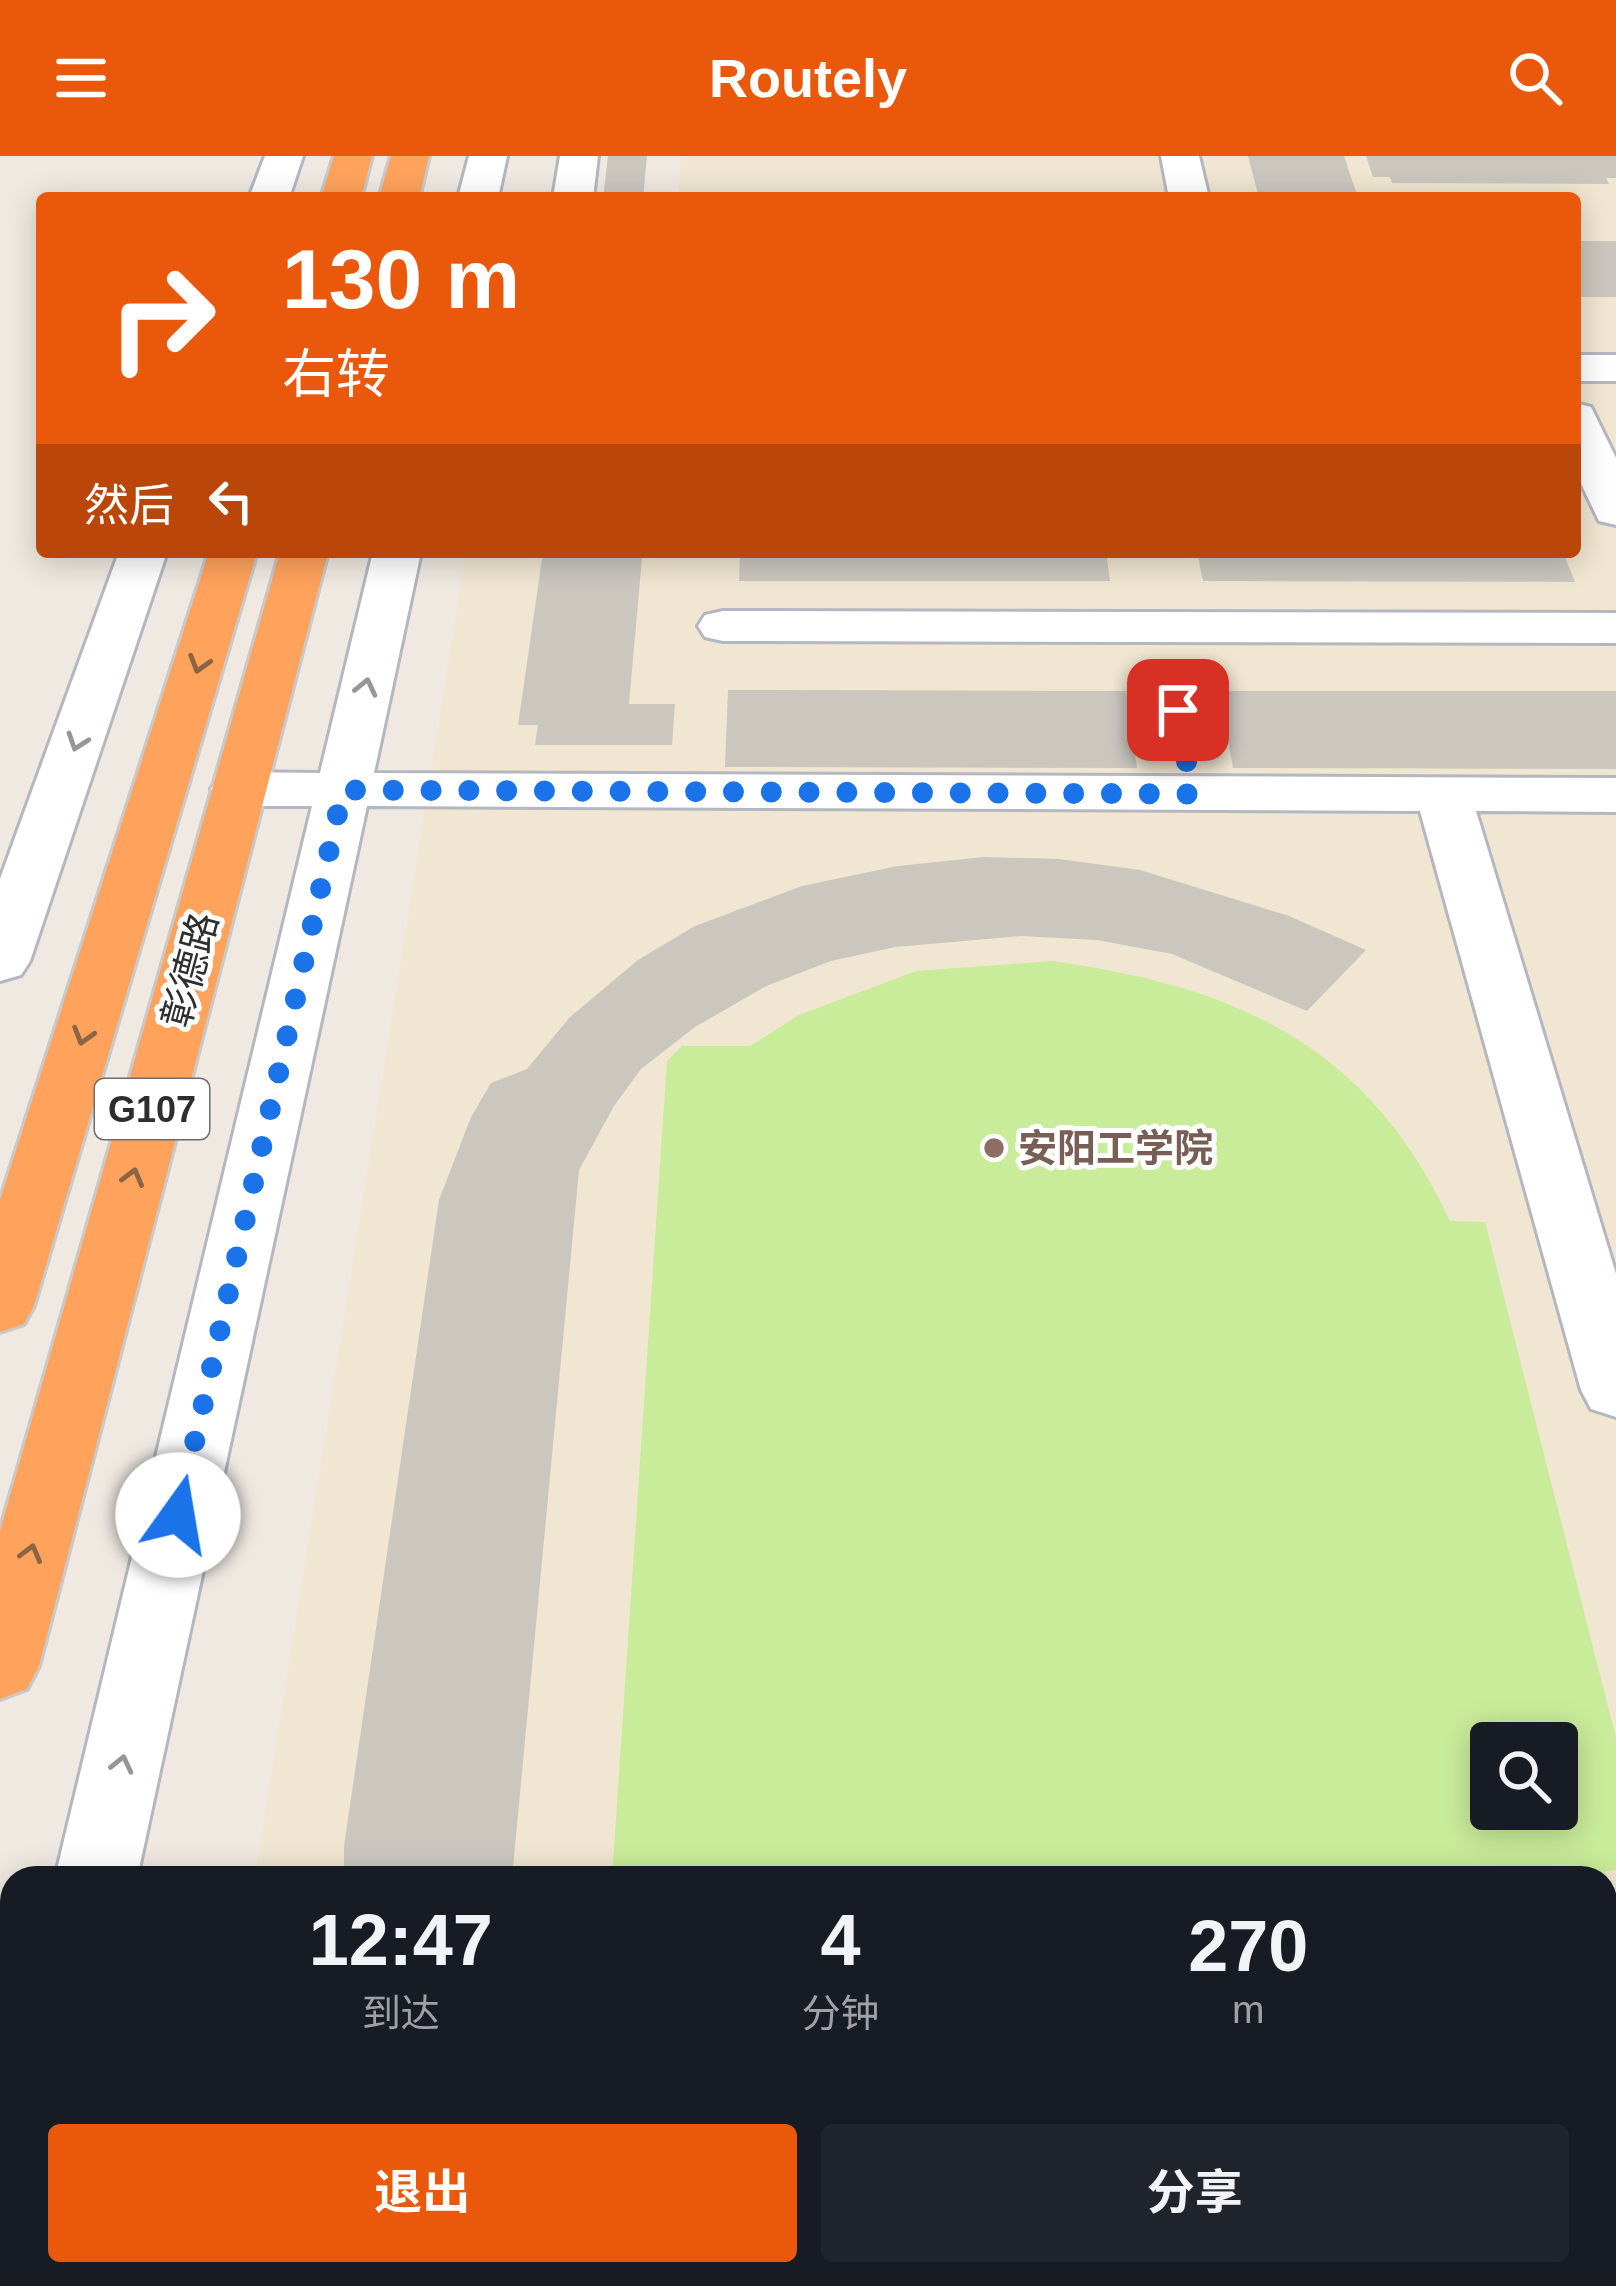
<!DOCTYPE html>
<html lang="zh">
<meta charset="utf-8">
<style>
body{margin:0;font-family:Helvetica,"Noto Sans SC",sans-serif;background:#20242c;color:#f1f3f6;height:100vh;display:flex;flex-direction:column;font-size:45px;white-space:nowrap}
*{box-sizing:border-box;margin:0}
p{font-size:39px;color:#9ea1a6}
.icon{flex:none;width:66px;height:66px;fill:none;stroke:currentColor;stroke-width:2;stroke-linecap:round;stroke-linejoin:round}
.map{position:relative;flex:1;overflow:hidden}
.drawer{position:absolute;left:0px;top:1710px;width:1617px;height:420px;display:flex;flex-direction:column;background:#171b24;border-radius:36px 36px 0 0;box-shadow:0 6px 30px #0003}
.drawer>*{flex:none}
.guide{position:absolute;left:36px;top:36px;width:1545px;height:366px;border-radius:12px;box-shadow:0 6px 30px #0003;background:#ea580c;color:#fff;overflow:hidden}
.controls{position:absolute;left:1470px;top:1566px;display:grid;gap:24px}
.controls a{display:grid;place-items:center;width:108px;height:108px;border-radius:12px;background:#171b24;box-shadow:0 6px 30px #0003;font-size:60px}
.pin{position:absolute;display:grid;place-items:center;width:102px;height:102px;color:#fff;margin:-51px;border-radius:24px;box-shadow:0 6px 18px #0006}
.me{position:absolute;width:132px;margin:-66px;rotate:13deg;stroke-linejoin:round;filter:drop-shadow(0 0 9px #0008)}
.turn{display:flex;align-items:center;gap:42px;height:252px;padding:0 48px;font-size:54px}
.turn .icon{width:156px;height:156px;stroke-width:2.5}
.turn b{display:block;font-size:84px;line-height:102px}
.then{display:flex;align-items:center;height:114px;padding:0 48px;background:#0003;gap:24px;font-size:45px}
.eta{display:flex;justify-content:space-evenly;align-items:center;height:204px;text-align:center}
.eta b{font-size:72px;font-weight:700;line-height:84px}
.primary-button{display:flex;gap:24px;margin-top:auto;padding:24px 48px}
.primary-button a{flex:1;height:138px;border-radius:12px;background:#ea580c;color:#fff;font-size:48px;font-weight:700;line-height:138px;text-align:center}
.primary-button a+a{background:#20242c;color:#f1f3f6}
header{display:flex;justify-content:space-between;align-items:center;height:156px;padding:0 48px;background:#ea580c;color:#fff;font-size:54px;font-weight:700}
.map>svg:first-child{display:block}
.education{fill:#f0e6d1;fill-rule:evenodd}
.pitch{fill:#c9ec9a;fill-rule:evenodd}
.building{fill:#cbc7bf}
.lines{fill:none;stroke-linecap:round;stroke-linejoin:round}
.minor-casing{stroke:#b4b7c1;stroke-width:6}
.highway-casing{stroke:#c9c9c9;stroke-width:6}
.path{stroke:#c9c9c9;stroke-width:6;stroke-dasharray:8 4.5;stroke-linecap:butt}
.minor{fill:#fff;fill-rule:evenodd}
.highway{fill:#ffa35c;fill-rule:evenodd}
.oneway{stroke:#8c6343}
.oneway2{stroke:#969696}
.route{stroke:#1a73e8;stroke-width:21;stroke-dasharray:0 37.8}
.education-dot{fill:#8d6e63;stroke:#fff;stroke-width:4.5}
.labels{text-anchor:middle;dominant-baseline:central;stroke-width:10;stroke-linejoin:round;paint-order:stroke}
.shield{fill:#fff;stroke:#6d6d6d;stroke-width:3}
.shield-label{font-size:36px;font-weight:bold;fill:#2e2e2e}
.street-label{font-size:39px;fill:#2e2e2e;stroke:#fff}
.education-label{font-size:39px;font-weight:bold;fill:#785e54;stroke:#fff;text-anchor:start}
</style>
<header><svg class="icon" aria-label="menu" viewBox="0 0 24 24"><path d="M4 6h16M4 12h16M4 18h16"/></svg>Routely<svg class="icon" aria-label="search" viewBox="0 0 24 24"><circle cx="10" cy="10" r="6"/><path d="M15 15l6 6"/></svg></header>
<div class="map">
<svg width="1616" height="2130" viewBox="0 0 1616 2130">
<rect width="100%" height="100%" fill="#efe9e1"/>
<path class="education" d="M681,0H1616V2130H189L191,2118H1605V1722H255L466,396H1575V42H678ZM1491,1587H1557V1653H1491Z"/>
<path class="pitch" d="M1052,805C1238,831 1368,889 1450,1065L1485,1066L1616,1582V1714L1605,1715L1616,1816L1605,1900V1722H612L667,905L682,890H750L799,859L916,815ZM1491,1587H1557V1653H1491Z
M808,2118H1484L1473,2130H823Z"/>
<path class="building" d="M608,0H647L643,42H603Z
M1248,0H1344L1358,42H1259Z
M1366,0H1616V22H1606L1609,28L1392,27L1390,21H1373Z
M1575,85H1616V141H1575Z
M543,396H685V402H642L629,548H675L672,589H535L538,569H518Z
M740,396H1106L1110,425H739Z
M1197,396H1563L1575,426L1203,425Z
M728,534L1126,535L1137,612L725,611Z
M1219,535H1616V613L1233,612Z
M984,701L1059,703L1140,714L1289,760L1366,794L1307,855L1172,798L1097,784L1021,780L895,791L831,805L766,830L695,871L641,913L614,950L579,1014L512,1722H344V1690L439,1044L471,961L491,927L527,913L570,861L638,804L695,770L802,730L898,710Z
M480,2118H631L642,2130H487Z"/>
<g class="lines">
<defs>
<path id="minor" d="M265,0H303L289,42H249Z
M469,0H507L498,42H458Z
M560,0H598L593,42H553Z
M1161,0H1199L1209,42H1169Z
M1575,199H1616V225H1575Z
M1575,247L1591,251L1616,302V369L1599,365L1575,315Z
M119,396H167L30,805L21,819L0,825V723Z
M373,396H421L374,617L1616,622V656L1476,655L1616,1118V1261L1591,1253L1581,1234L1420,655L367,650L137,1722H55L312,650H239L220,645L211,633L220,621L239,616L320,617Z
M723,455L1616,457V487L723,485L705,481L698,470L705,459Z
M12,2046V2118H52L50,2130H0V2051Z"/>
<path id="highway" d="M334,0H372L361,42H321Z
M391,0H429L419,42H379Z
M209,396H257L34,1150L24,1168L0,1176V1044Z
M280,396H328L39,1510L27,1533L0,1543V1375Z"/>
</defs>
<use href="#minor" class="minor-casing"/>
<use href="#highway" class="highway-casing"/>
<path class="path" d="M1171,514L1184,593"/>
<use href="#minor" class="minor"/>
<use href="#highway" class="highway"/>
</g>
<defs><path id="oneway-chevron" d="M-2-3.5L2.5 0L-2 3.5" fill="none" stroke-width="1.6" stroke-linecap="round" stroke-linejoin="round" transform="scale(3)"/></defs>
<g class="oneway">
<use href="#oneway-chevron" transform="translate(199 508) rotate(107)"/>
<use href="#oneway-chevron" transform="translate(83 880) rotate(107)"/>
<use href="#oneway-chevron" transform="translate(133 1021) rotate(-75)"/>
<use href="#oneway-chevron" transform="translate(31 1397) rotate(-75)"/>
</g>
<g class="oneway2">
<use href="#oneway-chevron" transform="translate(366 531) rotate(-77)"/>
<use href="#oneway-chevron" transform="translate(77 586) rotate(109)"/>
<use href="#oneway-chevron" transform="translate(122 1608) rotate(-77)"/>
</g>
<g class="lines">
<path class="route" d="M178,1359L343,634L1192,638L1178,554"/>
</g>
<circle class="education-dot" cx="994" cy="992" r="12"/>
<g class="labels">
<rect class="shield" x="95" y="923" width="114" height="60" rx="9"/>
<g class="shield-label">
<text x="152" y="953">G107</text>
</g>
<g class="street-label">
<text transform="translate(190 814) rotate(-75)">彰德路</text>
</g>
<g class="education-label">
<text x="1018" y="992">安阳工学院</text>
</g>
</g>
</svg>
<div class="controls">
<a><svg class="icon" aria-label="search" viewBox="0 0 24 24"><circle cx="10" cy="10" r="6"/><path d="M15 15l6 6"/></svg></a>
</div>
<div class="pin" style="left:1178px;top:554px;background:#d93025"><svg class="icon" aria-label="arrive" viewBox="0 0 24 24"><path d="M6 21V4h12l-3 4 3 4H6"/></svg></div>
<svg class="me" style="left:178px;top:1359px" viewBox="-20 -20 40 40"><circle r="19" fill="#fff"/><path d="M0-13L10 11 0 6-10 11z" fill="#1a73e8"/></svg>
<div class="guide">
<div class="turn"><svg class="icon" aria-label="right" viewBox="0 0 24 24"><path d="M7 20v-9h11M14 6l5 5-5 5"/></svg><div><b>130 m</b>右转</div></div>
<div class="then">然后<svg class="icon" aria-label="left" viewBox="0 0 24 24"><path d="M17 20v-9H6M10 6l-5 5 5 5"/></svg></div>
</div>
<section class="drawer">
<div class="eta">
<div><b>12:47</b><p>到达</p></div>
<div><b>4</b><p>分钟</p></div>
<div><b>270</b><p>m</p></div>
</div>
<div class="primary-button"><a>退出</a><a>分享</a></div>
</section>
</div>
